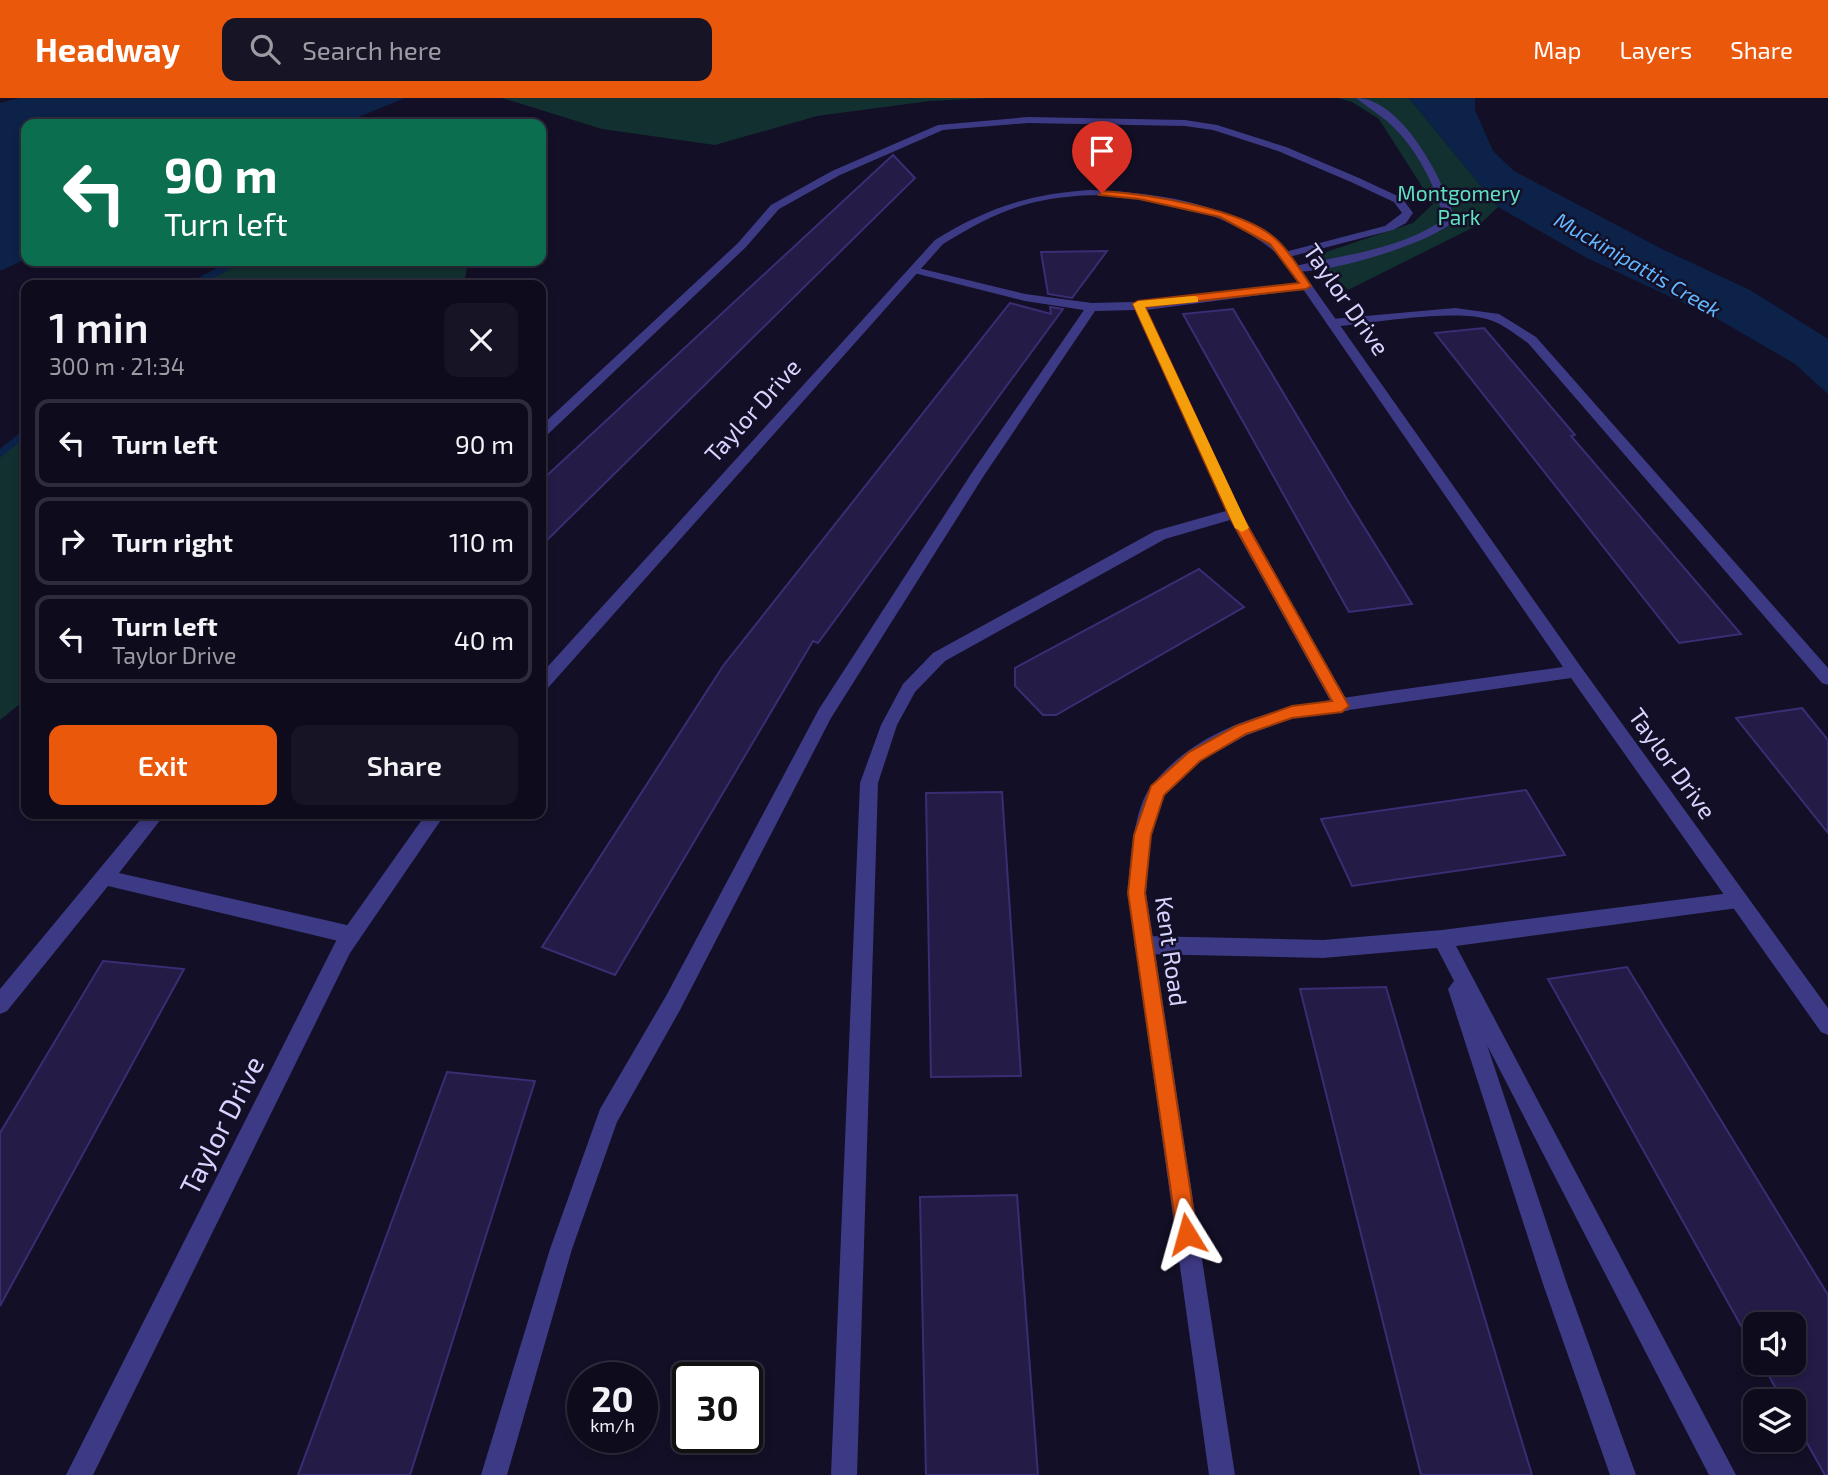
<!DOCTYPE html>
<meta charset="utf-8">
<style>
body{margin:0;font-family:"Exo 2",sans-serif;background:#171425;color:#f1f3f6;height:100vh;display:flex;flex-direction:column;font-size:26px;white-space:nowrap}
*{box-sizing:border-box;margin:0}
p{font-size:23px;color:#9b9ba3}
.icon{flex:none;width:38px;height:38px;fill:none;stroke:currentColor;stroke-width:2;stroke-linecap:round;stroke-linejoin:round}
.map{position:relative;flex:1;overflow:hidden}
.side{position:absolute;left:21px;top:182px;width:525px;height:539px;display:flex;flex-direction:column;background:#0e0b1c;border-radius:14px;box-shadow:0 4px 10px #0003,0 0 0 2px #2e2b3b}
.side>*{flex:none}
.guide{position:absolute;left:21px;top:21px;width:525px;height:147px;border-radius:14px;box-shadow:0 4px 10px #0003,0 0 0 2px #2e2b3b;background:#0b6e4f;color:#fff;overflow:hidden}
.tools{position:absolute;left:1743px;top:1214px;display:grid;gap:14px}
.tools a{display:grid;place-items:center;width:63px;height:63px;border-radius:14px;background:#0e0b1c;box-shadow:0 4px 10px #0003,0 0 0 2px #2e2b3b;font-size:35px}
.speed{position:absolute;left:567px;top:1264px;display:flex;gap:14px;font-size:35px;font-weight:700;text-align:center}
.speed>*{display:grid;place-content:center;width:91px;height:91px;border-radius:50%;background:#0e0b1c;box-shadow:0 4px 10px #0003,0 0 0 2px #2e2b3b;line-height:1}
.speed small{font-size:18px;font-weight:400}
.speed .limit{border:4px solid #111;border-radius:10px;background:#fff;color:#111}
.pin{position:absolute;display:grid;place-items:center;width:60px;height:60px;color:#fff;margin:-72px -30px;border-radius:50% 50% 50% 0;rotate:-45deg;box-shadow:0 0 7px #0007}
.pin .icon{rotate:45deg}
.me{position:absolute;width:77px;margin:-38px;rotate:352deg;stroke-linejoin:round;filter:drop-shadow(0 0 5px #0008)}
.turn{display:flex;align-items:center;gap:24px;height:147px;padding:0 28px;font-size:32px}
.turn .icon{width:91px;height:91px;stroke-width:2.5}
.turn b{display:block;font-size:49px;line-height:60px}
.round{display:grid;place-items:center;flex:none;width:74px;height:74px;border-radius:14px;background:#171425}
.summary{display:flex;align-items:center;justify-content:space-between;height:119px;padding:0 28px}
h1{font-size:42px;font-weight:600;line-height:52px}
.primary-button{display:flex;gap:14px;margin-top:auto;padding:14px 28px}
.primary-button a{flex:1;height:80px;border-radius:14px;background:#ea580c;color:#fff;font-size:28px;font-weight:600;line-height:80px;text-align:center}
.primary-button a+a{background:#171425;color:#f1f3f6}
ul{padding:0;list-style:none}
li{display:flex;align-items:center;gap:21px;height:88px;margin:0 14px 10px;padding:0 14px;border:4px solid #2e2b3b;border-radius:14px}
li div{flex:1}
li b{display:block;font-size:26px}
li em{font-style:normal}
header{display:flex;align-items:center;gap:42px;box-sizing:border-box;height:98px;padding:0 35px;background:#ea580c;color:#fff}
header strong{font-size:33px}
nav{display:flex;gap:38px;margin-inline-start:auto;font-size:24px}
.search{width:490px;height:63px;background:#171425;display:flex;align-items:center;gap:18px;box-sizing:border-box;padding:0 24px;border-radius:14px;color:#9b9ba3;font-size:26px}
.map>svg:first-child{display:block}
.green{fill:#12302f}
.water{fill:#0c2248}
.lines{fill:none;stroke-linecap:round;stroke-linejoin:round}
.stream{fill:#0c2248;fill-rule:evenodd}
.building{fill:#241b47;stroke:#3b2d73;stroke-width:2}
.service{fill:#3d3a85;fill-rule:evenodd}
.minor{fill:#3d3a85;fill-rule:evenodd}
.route{fill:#ea580c;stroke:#983908;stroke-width:2}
.slow{fill:#f59e0b}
.labels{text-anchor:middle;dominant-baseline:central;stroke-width:5;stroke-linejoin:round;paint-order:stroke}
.far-park-label{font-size:21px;fill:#5fe0c0;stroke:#130f26}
.far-water-label{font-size:21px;font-style:italic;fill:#62b6ff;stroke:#130f26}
.street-label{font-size:24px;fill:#d9d4ff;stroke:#130f26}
.near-street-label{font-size:28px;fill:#d9d4ff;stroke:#130f26}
</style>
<header>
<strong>Headway</strong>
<div class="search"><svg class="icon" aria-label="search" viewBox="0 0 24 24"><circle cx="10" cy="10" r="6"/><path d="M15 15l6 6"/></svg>Search here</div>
<nav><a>Map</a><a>Layers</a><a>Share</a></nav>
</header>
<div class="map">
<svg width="1828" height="1377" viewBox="0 0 1828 1377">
<rect width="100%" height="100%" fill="#130f26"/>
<path class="green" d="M502,0H993L930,3L817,18L715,47L602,31Z
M1338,0H1409L1498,109L1480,126L1348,192L1314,158L1413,125L1433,106L1379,21L1352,4Z
M236,163H468L464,187H181L201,182Z
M26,333V601L0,622V357Z"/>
<path class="water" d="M19,0H405L341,26H26V161L0,173V5Z
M1409,0H1475V12L1493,53L1514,73L1664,152L1750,192L1828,241V296L1795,266L1716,220L1587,160L1498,109Z"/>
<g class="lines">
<path class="stream" d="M230,163H241C223,178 199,188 176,187L198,180Z
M26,330V339L0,360V351Z"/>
</g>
<path class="building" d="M893,57L915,80L541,448V383Z
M1107,153L1072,200L1048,196L1041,154Z
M1010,205L1051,216L1050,209L1063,211L818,545L813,543L615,877L542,849L723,568Z
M1233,211L1348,403L1412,506L1349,514L1183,216Z
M1484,230L1575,337L1571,338L1741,536L1679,545L1435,235Z
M1199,471L1244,509L1056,617H1043L1015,588V570Z
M1802,610L1828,642V735L1736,620Z
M1526,692L1565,757L1352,788L1321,721Z
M1002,694L1021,978L931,979L926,695Z
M103,863L184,871L0,1208V1035Z
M1627,869L1828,1197V1377H1825L1794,1322V1304H1783L1762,1265H1794V1227H1755V1253L1548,881Z
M1386,889L1422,1012L1532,1377H1421L1300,891Z
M447,974L535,983L410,1377H298Z
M1017,1097L1038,1377H926L920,1099Z"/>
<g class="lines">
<path class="service" d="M1356,0C1402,0 1445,84 1455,122C1433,145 1323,178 1291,173V169C1343,157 1400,152 1444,121C1434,84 1416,49 1387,23C1377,15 1366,8 1356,0Z
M1028,19L1185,22L1217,27L1286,49L1359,80L1402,100L1413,115L1406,125L1393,132L1285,160L1279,157L1281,155L1385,128L1402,115L1394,104L1351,84L1278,53L1213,32L1185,28L1028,25L943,32L840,77L779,111L746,149L546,338L541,339V328L738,145L771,107L832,73L938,27Z
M914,169L1025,196L1092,205L1172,203L1310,186V190L1306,191L1146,212L1241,416L1350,608L1348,613H1336L1230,422L1165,441L945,563L915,594L897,627L878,685L857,1377H831L860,685L881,627L903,586L933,555L1155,433L1226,413L1135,212L1095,213L983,379L831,620L680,912L617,1024L572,1151L507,1377H481L550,1151L600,1011L666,898L819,611L973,373L1084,212L1025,203L910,174V170Z
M1455,210L1499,216L1536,239L1828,570V587L1822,585L1528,245C1516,237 1503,226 1490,222C1459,210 1369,225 1332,229L1326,225L1332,221Z
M145,716H165L119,775L351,828L358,831L361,837L358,843L351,846L108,788L7,913L0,916V891Z
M1738,794L1745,796L1747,802L1745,808L1738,810L1456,848L1736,1377H1709L1487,947L1567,1186L1636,1377H1610L1543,1186L1448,891L1454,883L1437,850L1323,860L1144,856L1137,853L1134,847L1137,841L1144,838L1323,842L1442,832Z"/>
<path class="minor" d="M1090,92C1163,95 1233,105 1289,155L1581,569L1828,910V937L1821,934L1571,580L1293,620L1247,637L1200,663L1164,697L1151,737L1146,795L1235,1377H1209L1128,795C1130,766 1133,710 1152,687C1213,612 1316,604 1405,591C1458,584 1510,576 1563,569L1281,159C1215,101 1109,84 1024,107C995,115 968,131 943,146L547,591L541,593V576L935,142C987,110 1029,96 1090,92Z
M426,716H445L350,855L93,1377H66L336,843Z"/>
</g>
<path class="route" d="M1102,93C1147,96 1248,111 1279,144C1291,156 1301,173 1311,188L1306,191L1145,209L1241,416L1349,608L1342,614L1292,620L1246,636L1200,663L1164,697L1151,737L1145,795L1197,1136L1194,1143L1187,1146L1180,1143L1177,1136L1128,795L1134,737L1151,688L1189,654L1236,628L1292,608L1332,603L1228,416L1133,206L1138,203L1299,185L1270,146L1220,119L1139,101L1099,97Z"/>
<path class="slow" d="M1194,198L1198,199V204L1145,209L1249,430L1242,434L1235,430L1133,206L1138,203Z"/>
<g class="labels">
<g class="far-park-label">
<text x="1459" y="94">Montgomery<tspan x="1459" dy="24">Park</tspan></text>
</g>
<g class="far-water-label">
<text transform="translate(1638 166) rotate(30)">Muckinipattis Creek</text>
</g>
<g class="street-label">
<text transform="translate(1347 201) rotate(55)">Taylor Drive</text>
<text transform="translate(752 312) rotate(-48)">Taylor Drive</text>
<text transform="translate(1673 665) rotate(54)">Taylor Drive</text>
<text transform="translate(1172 853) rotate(82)">Kent Road</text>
</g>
<g class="near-street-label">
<text transform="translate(221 1027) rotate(-63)">Taylor Drive</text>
</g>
</g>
</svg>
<div class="tools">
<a><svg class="icon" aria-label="sound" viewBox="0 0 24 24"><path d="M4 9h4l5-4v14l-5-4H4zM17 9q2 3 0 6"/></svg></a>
<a><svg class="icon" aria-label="layers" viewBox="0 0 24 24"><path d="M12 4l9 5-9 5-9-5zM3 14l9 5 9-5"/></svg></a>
</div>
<div class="speed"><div>20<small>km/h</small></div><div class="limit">30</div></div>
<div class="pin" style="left:1102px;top:95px;background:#d93025"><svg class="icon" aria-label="arrive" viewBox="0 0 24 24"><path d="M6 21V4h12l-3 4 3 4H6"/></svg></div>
<svg class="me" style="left:1187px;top:1136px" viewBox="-20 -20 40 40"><path d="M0-17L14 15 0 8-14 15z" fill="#ea580c" stroke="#fff" stroke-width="4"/></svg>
<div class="guide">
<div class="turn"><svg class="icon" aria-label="left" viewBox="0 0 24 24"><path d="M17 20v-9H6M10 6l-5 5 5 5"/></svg><div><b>90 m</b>Turn left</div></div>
</div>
<section class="side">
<div class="summary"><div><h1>1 min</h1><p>300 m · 21:34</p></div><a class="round"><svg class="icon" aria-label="close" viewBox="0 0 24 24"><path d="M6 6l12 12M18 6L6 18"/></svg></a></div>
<ul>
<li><svg class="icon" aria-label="left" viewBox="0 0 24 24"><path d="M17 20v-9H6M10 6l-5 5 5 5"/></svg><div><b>Turn left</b></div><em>90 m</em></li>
<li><svg class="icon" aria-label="right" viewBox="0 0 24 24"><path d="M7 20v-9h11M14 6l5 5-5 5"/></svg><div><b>Turn right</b></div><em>110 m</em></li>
<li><svg class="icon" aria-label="left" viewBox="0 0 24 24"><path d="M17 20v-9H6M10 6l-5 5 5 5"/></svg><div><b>Turn left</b><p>Taylor Drive</p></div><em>40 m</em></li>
</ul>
<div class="primary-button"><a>Exit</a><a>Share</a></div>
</section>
</div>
